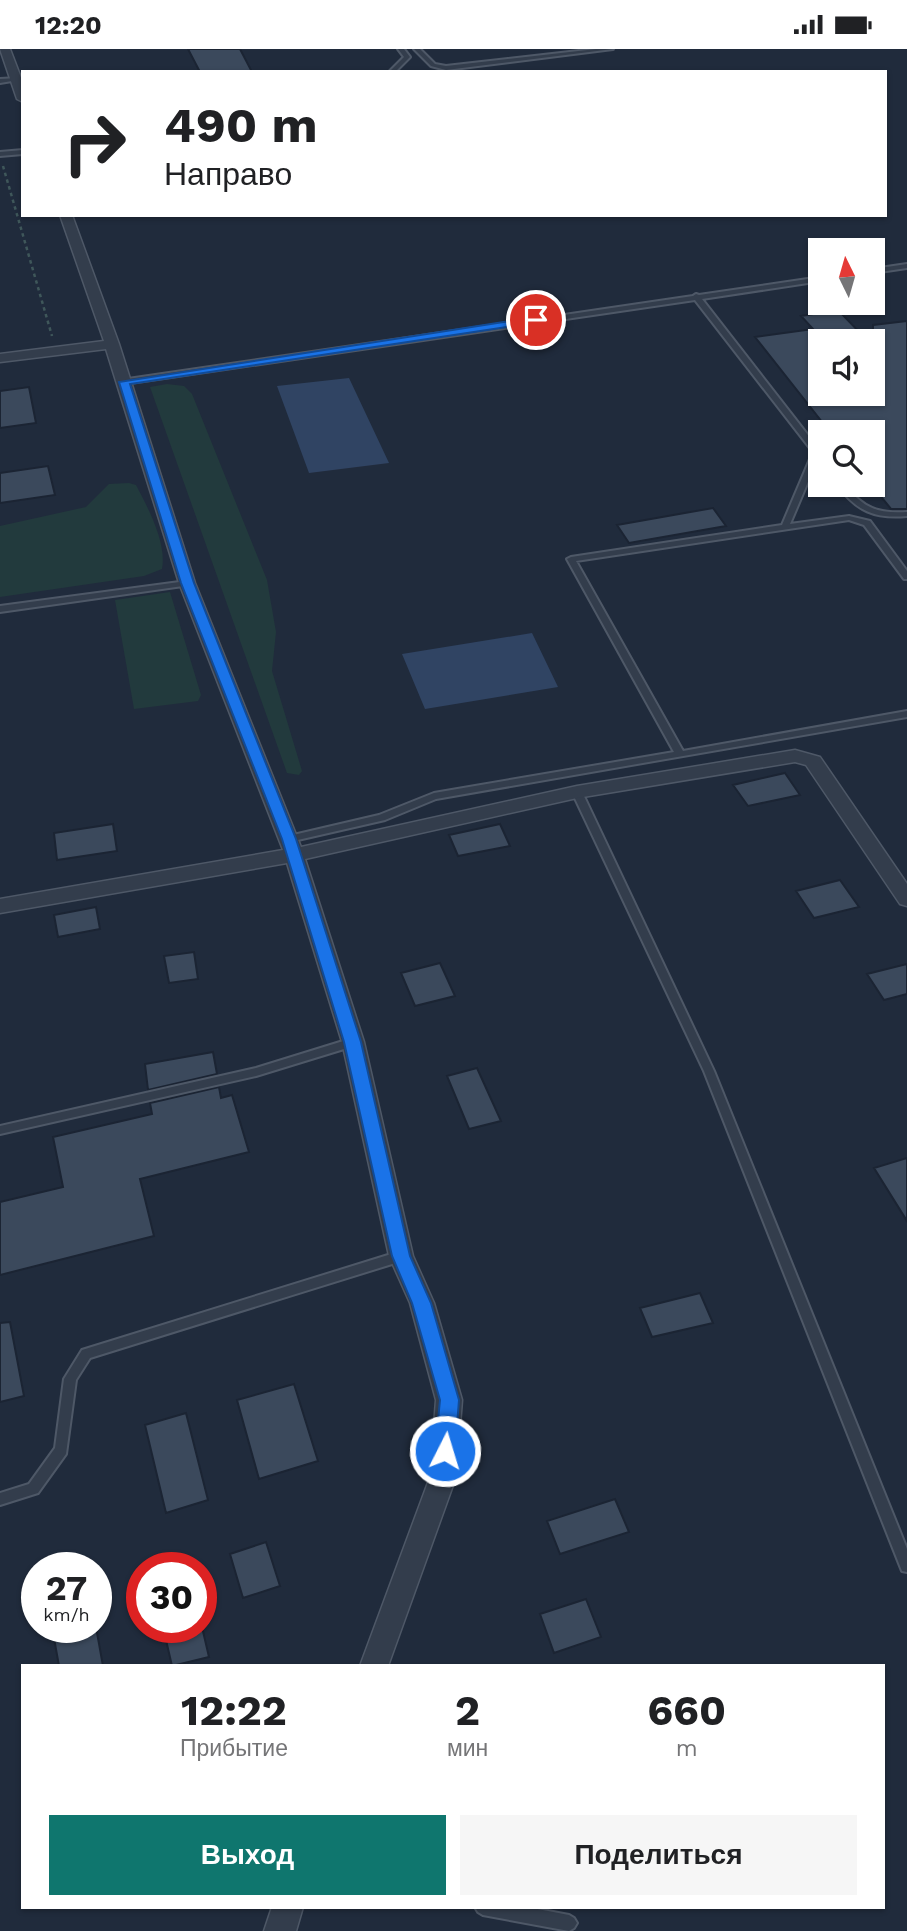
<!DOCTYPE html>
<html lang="ru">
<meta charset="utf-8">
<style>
body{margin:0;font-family:"Work Sans",sans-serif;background:#f6f6f6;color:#202124;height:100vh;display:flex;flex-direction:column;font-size:26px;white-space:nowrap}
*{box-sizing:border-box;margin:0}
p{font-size:23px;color:#757577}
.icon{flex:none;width:38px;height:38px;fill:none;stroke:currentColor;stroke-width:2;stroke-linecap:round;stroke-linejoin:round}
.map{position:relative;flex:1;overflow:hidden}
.details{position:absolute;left:21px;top:1615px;width:864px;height:245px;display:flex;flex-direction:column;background:#fff;border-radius:0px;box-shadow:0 2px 5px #0004}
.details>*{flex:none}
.top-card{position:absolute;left:21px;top:21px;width:866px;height:147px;border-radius:0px;box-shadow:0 2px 5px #0004;background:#fff;color:#202124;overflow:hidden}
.needle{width:46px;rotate:355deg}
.buttons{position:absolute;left:808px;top:189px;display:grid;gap:14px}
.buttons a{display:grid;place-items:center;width:77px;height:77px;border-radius:0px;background:#fff;box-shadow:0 2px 5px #0004;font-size:35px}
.speed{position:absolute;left:21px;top:1503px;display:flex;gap:14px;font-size:35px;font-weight:700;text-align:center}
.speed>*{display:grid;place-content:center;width:91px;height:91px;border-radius:50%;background:#fff;box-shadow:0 2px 5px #0004;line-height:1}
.speed small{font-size:18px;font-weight:400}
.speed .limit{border:10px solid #d22;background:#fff;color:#111}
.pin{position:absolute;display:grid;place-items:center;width:60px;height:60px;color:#fff;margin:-30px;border:4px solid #fff;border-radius:50%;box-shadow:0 2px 7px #0007}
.me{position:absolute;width:77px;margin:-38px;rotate:5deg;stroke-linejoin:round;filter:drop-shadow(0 0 5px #0008)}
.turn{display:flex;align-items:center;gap:24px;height:147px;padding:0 28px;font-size:32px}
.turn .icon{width:91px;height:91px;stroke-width:2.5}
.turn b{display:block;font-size:49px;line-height:60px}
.eta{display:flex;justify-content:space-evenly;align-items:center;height:119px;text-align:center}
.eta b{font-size:42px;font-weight:700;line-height:49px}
.button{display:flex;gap:14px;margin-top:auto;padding:14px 28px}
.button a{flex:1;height:80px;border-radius:0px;background:#0f766e;color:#fff;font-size:28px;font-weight:700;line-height:80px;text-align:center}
.button a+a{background:#f6f6f6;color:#202124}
.status{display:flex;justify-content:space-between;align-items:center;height:49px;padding:0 35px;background:#fff;direction:ltr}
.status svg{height:19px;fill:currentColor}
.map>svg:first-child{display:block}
.green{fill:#223a3d}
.water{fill:#304463}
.building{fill:#3b495c;stroke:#1b2433;stroke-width:2}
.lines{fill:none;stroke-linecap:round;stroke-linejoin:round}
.lane-casing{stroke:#4e5867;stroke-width:4}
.street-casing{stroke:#4e5867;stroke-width:3}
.path{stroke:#3f575a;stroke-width:2.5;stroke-dasharray:3.5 3.5;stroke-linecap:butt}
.lane{fill:#333d4c;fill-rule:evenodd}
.street{fill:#333d4c;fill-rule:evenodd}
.route{fill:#1a73e8;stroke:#114b97;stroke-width:2}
</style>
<div class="status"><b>12:20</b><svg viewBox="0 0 49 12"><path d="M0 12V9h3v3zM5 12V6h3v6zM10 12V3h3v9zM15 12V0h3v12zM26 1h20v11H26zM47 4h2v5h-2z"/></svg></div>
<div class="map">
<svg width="907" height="1882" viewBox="0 0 907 1882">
<rect width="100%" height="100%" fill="#202b3c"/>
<path class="green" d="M167,335L184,337L192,345L267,531L276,583L272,622L302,722L299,726L287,724L150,338Z
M129,434L136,436C148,459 167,494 162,520L144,527L0,548V477L86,458L109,435Z
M170,543L201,646L198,652L134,660L115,551Z"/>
<path class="water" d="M349,329L389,414L309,424L277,337Z
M532,584L558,638L425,660L402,605Z"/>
<path class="building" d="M188,0H240L252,23H200Z
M838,261L868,292H824L821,289V345H873V276L907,272V460H891L873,438V383H830L755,288L813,280L801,267Z
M29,338L36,374L0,379V342Z
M48,417L55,446L0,454V424Z
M713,459L726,477L629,494L617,476Z
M785,724L800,746L748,757L733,736Z
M113,775L117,802L57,811L54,784Z
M500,775L510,797L458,807L449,786Z
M840,831L859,858L814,869L796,842Z
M96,858L100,880L58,888L54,866Z
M194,903L198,930L169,934L164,907Z
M440,914L455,947L415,957L401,924Z
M907,915V945L884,951L867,925Z
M213,1003L217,1025L148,1041L145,1015Z
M477,1019L501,1072L469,1080L447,1027Z
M219,1038L221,1049L232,1046L249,1103L140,1130L154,1187L0,1226V1153L63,1138L53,1088L152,1065L150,1054Z
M907,1109V1172L874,1119Z
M700,1244L713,1274L652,1288L640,1259Z
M10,1273L24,1347L0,1353V1274Z
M294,1335L318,1412L259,1430L237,1351Z
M186,1364L208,1451L166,1464L145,1376Z
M615,1450L629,1483L560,1505L547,1472Z
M266,1493L280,1537L243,1549L230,1505Z
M586,1550L601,1588L554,1604L540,1565Z
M52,1578H96L103,1617H59Z
M163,1578H202L209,1608L172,1617Z"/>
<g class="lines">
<defs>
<path id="lane" d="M398,0H404L410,8L395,23H389L404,8Z
M414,0H420L435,15L446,17L596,0H613L446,21L431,17Z
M18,29V31L0,34V30Z
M23,101V105L0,107V103Z
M907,215V219L873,224V220Z
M821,228V232L702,250L821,403V410L818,409L790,475L849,467L870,472L907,522V530H904L864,476L849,471L576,512L683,702L907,662V668L436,750L385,771L289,793L286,792L284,790L289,787L379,766L434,744L674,703L567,510L571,508L782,476L813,403L695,251L124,335H121V331L693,247L696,245L699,246Z
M837,436H845C863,459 878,465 907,463V467C874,470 857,462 837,436Z
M187,532L191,534L190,536L0,563V557Z
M577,740L582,743L714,1022L907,1500V1523L902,1522L900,1517L704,1022L572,743Z
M353,989L357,990L358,993L357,996L256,1027L0,1085V1077L256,1019Z
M401,1202L405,1203L407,1207L405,1211L90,1309L76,1331L66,1405L38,1444L0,1456V1444L29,1435L55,1399L64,1330L82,1301Z
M475,1858H527L569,1866L574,1869L577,1874L574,1879L569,1882L483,1866L478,1863Z"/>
<path id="street" d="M0,0H10L23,34V53L17,50Z
M60,166H72L119,295L195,534L301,798L577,737L795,701L820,708L907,835V857L900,855L806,716L795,713L577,749L305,810L364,993L413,1207L434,1254L462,1351L456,1428L388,1617H360L430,1428L436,1351L410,1254L389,1207L342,993L287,814L0,864V850L283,801L179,534L106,300L0,313V305L104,292Z
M272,1858H303L296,1882H264Z"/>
</defs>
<use href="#lane" class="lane-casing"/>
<use href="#street" class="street-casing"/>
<path class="path" d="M3,117L52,287"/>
<use href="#lane" class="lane"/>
<use href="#street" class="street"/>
</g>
<path class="route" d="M536,268L541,271L539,273L130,335L194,534L296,790L361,993L410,1207L431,1254L459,1351L455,1402L452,1409L445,1411L438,1409L435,1402L440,1351L412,1254L392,1207L344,993L282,790L181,534L119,333Z"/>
</svg>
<div class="buttons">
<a><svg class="needle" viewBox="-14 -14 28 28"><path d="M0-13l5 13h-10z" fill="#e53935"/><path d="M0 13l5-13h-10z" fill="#757577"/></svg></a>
<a><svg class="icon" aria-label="sound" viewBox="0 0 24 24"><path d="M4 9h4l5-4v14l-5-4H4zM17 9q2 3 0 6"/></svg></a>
<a><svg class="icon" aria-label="search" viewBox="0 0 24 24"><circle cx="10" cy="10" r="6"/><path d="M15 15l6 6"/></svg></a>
</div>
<div class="speed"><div>27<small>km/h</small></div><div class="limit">30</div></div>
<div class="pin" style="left:536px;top:271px;background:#d93025"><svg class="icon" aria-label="arrive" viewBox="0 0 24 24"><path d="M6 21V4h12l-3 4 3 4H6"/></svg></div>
<svg class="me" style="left:445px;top:1402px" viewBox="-20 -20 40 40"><circle r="17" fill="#1a73e8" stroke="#fff" stroke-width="3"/><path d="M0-11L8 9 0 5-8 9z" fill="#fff"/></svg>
<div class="top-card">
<div class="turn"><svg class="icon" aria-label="right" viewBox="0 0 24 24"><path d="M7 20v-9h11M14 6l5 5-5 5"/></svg><div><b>490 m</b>Направо</div></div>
</div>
<section class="details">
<div class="eta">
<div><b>12:22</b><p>Прибытие</p></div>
<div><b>2</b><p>мин</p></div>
<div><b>660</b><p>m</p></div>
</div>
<div class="button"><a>Выход</a><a>Поделиться</a></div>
</section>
</div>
